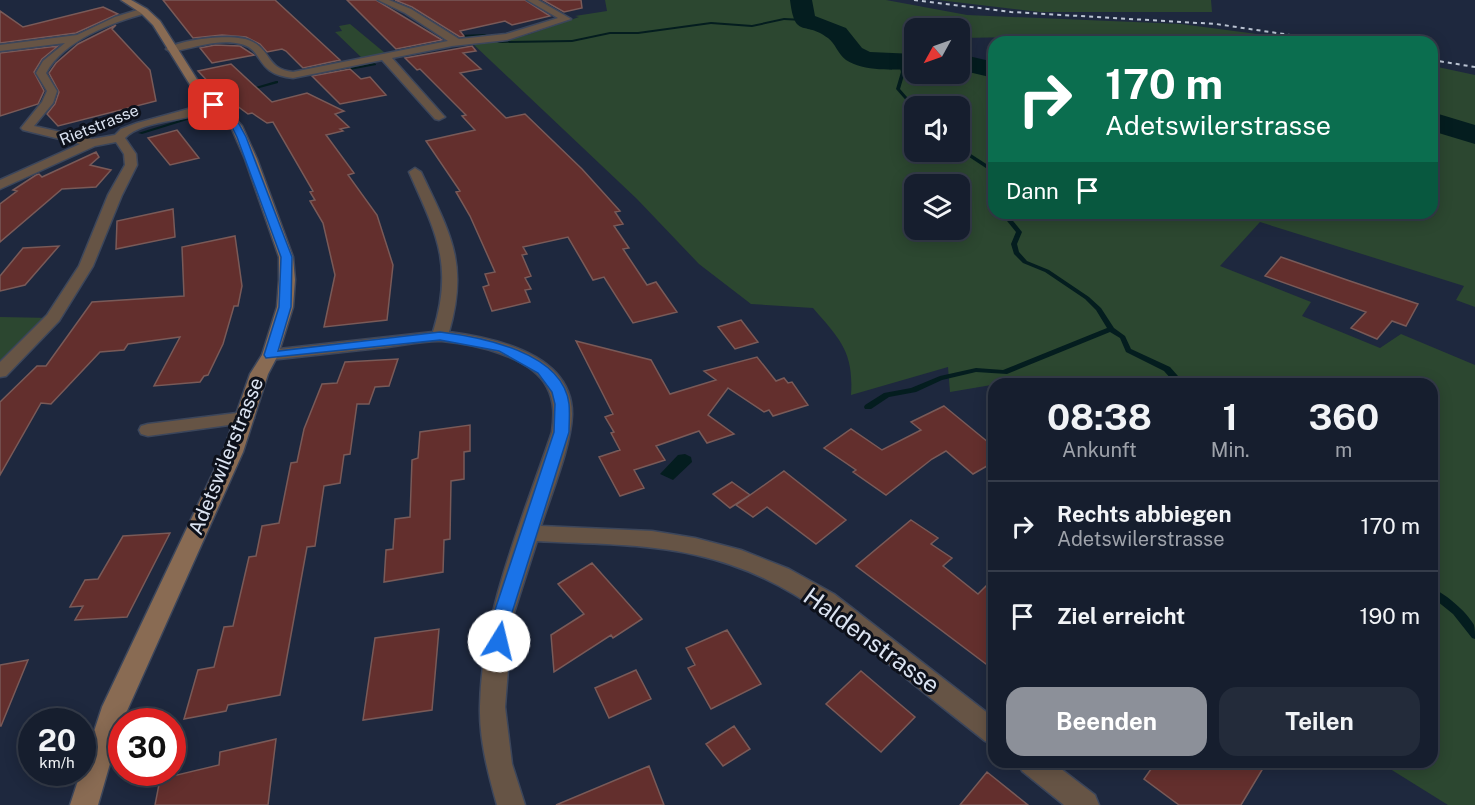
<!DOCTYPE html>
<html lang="de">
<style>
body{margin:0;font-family:"Public Sans",sans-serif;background:#232b3a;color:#f1f3f6;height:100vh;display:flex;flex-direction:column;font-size:22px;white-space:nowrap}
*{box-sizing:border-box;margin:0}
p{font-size:20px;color:#9ea2aa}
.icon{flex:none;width:33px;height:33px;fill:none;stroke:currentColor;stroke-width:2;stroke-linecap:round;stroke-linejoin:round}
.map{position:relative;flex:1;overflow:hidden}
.details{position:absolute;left:988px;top:378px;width:450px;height:390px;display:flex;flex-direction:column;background:#161e2e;border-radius:18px;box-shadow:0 3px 15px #0003,0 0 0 2px #353c4a}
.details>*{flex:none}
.hud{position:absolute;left:988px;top:36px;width:450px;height:183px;border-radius:18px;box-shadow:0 3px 15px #0003,0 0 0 2px #353c4a;background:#0b6e4f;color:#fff;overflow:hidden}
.needle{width:39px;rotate:230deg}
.controls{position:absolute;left:904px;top:18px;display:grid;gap:12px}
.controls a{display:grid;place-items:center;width:66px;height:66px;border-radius:12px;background:#161e2e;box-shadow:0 3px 15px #0003,0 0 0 2px #353c4a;font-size:30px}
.speed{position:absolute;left:18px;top:708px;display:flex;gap:12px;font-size:30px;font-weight:700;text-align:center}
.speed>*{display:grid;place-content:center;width:78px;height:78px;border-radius:50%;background:#161e2e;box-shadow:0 3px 15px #0003,0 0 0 2px #353c4a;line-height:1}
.speed small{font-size:15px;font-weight:400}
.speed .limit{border:9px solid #d22;background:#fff;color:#111}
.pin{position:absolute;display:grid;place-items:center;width:51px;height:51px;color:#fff;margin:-26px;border-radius:12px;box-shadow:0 3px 9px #0006}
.me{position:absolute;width:66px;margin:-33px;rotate:9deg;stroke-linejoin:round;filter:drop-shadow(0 0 4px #0008)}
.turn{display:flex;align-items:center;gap:21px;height:126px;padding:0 18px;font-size:27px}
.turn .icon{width:78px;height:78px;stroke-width:2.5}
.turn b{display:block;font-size:42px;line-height:51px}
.then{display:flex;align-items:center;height:57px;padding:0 18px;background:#0003;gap:12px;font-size:22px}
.eta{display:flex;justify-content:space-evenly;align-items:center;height:102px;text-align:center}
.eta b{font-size:36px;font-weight:700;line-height:42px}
.primary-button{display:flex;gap:12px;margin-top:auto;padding:12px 18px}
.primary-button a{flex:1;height:69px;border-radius:18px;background:#8c9099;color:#fff;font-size:24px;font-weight:700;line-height:69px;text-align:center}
.primary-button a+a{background:#232b3a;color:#f1f3f6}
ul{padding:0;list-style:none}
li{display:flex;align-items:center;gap:18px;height:90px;padding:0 18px;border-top:2px solid #353c4a}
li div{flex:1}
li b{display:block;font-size:22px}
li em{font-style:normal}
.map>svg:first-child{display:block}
.green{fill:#2c4730;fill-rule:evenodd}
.water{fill:#041d1f}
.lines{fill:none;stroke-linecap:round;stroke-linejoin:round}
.stream{fill:#041d1f;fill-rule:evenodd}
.river{fill:#041d1f;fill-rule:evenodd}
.building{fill:#632f2d;stroke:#795a58;stroke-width:1.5}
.street-casing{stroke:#3c465b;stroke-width:3}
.secondary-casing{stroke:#3c465b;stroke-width:3}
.street{fill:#665445;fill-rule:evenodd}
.secondary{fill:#896b53;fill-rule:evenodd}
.rail{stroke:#bbc4d3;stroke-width:2;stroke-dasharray:4 4;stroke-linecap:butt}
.route{fill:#1a73e8;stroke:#114b97;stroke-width:1.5}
.labels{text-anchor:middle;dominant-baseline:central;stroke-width:6;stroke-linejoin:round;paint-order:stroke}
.far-street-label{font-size:16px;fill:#dbe3f1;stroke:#0d111b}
.street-label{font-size:20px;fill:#dbe3f1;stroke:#0d111b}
.near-street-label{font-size:24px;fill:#dbe3f1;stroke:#0d111b}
</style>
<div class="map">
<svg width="1475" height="805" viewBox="0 0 1475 805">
<rect width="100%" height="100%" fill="#1e283e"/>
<path class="green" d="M605,0H886L967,15L1181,24L1317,42H1147L1083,36L960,38V28H915V74H960V62L994,63V213H1432L1433,66L1475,75V307L1456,300L1464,286L1260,222L1220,266L1311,302L1302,316L1380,348L1401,334L1475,365V805H1448L1379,762H1432V384H1046L1038,377L950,392L948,367L851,395C854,352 840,339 813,308L751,304L699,264L637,199L473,44L527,35L579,17L575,16L607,11ZM915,106H960V152H915ZM915,184H960V230H915Z
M938,0H1211L1212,12H1040Z
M350,24L385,53L362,58L335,32L342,31L339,26Z
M0,317L53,318L0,372Z"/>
<path class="water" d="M685,454L691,457L692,462L673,480L660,474L678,455Z"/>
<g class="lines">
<path class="stream" d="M784,18L804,19L806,20L804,21L784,20L752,27L711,24L638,34H610L572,42L499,43L497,42L499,41L572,40L610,32H638L711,22L752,25Z
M485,34L490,37V39H488L484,36L460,37L458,36L460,35Z
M898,60L901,61L905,72L900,89L914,105L915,113H913L910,105L896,89L901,72Z
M374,63L376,64V65L339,72L337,71Z
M276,81H278V83L248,91L246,90Z
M193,116L197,117L142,134L138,133Z
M960,147L994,169V172H992L960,151Z
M1003,213H1009V216L1022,232L1017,244L1019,252L1027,261L1049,270L1089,297L1101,308L1114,328L1125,336L1131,349L1170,367L1178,376L1179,378L1178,380H1172L1164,371L1126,352L1120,338L1110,332L1007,374L976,372L942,380L916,392L889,397L871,409H865L864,407L865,405L884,393L911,388L940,376L976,368L1003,370L1107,328L1096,310L1085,299L1045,272L1023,263L1014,254L1011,244L1016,232L1003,216Z
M1432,588C1447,595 1466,611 1474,625C1475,629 1475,634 1475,639L1472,638L1453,614L1432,597Z"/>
<path class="river" d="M790,0H812L815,16L846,28L862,48L870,52L915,54V70C894,69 864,72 846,60C838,54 835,43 828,38C804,20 795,40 790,0Z
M960,54L994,62V78L960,70Z
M1432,112L1475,125V144L1432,131Z"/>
</g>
<path class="building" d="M163,0H275L340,60L303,68L286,51L282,49L267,52L260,44L246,37L222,35L193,38Z
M347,0H376L442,40L396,49Z
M395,0H525L550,16L512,25L505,21L460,31L464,36L460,37L412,7Z
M543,0H581L582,8L564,12Z
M103,7L118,14L76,33L0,43V11L23,27Z
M116,25L112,29L150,70L156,101L58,126L47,114L55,104L59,92L49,73L56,63L78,44Z
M215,45L240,46L254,55L212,63L200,48Z
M58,46L42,59L34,72L44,91L38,104L0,116V53Z
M472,46L476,51L463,53L481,69L460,73L506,118L525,114L582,169L620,211L615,212L623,224L614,226L629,248L623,249L647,285L656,282L677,312L633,323L604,277L593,280L568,237L523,247L527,254L522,255L531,276L525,278L531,289L525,290L530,302L492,311L483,287L489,285L485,274L495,272L470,216L456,192L460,191L426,141L475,130L462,116L466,115L420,69L417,70L405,58Z
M231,64L272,102L307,93L344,111L335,114L349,127L340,129L343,131L326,135L354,173L348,175L377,215L393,265L387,320L324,327L335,275L323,223L310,201L315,200L310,192L313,191L273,122L267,123L252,113L248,114L217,91L198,71Z
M350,69L361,79L370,77L386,95L340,104L312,76Z
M177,130L199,158L170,165L148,138Z
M96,152L99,157L90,165L111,170L96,187L62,189L0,242V204L17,191L13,190L36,175L39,174L42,177Z
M173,209L175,237L116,249L117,221Z
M235,236L242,286L238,306H234L223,344L208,375L204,376L200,382L154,386L180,337L128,344L124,350L100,352L51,404L41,403L0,475V402L37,366H46L92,302L184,296L182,247Z
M59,246L25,285L0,291V276L23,248Z
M1281,257L1347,280L1418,304L1406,326L1392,321L1377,339L1351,328L1366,312L1265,276Z
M741,320L758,342L735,349L718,327Z
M576,341L651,360L670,394L716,380L704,371L757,357L776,381L784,378L788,383L792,382L808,405L773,416L769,410L764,412L728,388L708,415L734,434L707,443L699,431L656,446L665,460L634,470L644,488L620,496L599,457L620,450L611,433L614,432L605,417L613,414Z
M398,359L389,386L375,387L369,404H357L350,454L344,455L340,483L324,486L315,546L307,547L280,695L228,705L226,711L184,719L198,670L214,667L224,627L233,626L249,557L256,556L262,526L279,523L291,463L297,462L304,429L322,384L337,383L345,362Z
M944,406L994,447V462L973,474L946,451L932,459L886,495L853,472L856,470L824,448L851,429L882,450L921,430L911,422Z
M470,425V451L464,452V479L451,481L450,539L444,540L443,572L384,582L386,550L393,549L395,519L410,517L412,460L418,458L420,432Z
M784,471L846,520L816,544L767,507L753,517L736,505Z
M732,482L750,495L730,508L713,494Z
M911,520L938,538L931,544L952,558L943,566L978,594L994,578V670L856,566Z
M170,533L127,617L75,620L83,606L70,607L85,580L98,579L123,536Z
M592,563L642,619L613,638L611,635L554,672L551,635L584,614L558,584Z
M439,629L432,710L363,720L375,638Z
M727,630L761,684L711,709L688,668L695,665L686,648Z
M28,660L1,726H0V665Z
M636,670L651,699L609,718L595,688Z
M861,671L915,717L881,752L826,704Z
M734,726L750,749L723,766L706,744Z
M276,739L268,805H155L160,779L219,765L220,752Z
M1156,762H1251L1262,770L1241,805H1179L1144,779Z
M649,766L664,805H556Z
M987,772L1028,805H960Z"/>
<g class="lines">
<defs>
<path id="street" d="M378,0H389L411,9L459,39L506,34L558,18L527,0H538L571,19L507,40L452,46L392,58L443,115L445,117L439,120L435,119L382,60L293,78C254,74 265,50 241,44C220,38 192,48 171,52L166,49C180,39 238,32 253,42C272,53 267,69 293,72L448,41L405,13Z
M144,8L148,11L147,13C113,22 64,40 46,73L57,91L53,103L34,126L92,139L115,135L121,129L137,123L210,103H218L220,105C199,122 143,118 125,138L136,154L137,165L122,195L93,266L59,321L6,376L0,377V362L47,315L79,266L108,195L125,165L124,154L116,142L95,146L0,189V180L80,144L23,130L21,128L42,102L47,91L36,73L43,61L65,43L0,51V45L77,35L115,17Z
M415,168L421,172C450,233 469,263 449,332C495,338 573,354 572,415C571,447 551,494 541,526L652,531L695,538L741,550L789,569L834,594L994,718V745L985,741C952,715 918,688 885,661C823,612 776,573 696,555C644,543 589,544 537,541L512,619L505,707L512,764L525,805H497C488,773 479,739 480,706C482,611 522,521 552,432C554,417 555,402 547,387C531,356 474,344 442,341C425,340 405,345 388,347C349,351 309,356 270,360L264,359L262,355L264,351L270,350L433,332C454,264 436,233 409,172Z
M245,412L251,414L254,418L251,422L148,436L141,434L139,430L141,426L148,424Z
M1018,762H1052L1095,795L1099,805H1064L1022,771Z"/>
<path id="secondary" d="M121,0H131L147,9L160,21L205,92L230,113L242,126L257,159L293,257L295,280L293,307L278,355L268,374L243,452L122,722L98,805H70L102,707L223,452L250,374L262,355L277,307L279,280V257L245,159L231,127L197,96L153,25L141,13Z"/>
</defs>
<use href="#street" class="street-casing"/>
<use href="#secondary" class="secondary-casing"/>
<use href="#street" class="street"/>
<use href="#secondary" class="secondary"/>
<path class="rail" d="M914,0L1011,12L1216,24L1338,42
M1332,37L1361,42
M1432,60L1475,67"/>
</g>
<path class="route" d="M212,103H217L239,124L246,137L292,257L291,307L278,351L440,332C481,337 563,352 569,404C570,413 569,423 569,432L510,619L505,647L499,649L493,647L490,641L492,619L554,432L555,404L552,392L538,373L499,351L440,340L266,358L264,355L279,307L281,257L237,137L232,127L212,107Z"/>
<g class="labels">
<g class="far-street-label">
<text transform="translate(99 125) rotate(-22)">Rietstrasse</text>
</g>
<g class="street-label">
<text transform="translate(226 456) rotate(-68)">Adetswilerstrasse</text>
</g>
<g class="near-street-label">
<text transform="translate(872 640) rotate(36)">Haldenstrasse</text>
</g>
</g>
</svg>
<div class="controls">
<a><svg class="needle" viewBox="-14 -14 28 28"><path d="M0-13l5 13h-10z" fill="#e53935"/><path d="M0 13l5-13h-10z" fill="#9ea2aa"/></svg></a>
<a><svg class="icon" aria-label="sound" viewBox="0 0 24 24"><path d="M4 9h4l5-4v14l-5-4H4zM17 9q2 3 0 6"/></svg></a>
<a><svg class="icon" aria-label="layers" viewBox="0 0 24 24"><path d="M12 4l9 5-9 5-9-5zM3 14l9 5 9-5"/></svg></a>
</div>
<div class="speed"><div>20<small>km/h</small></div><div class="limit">30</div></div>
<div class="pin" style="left:214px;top:105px;background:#d93025"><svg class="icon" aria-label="arrive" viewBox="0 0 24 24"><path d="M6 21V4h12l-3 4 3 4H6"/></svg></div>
<svg class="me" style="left:499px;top:641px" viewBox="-20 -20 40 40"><circle r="19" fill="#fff"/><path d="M0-13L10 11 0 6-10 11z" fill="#1a73e8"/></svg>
<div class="hud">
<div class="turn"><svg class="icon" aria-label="right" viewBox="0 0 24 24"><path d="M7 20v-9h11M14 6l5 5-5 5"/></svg><div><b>170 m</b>Adetswilerstrasse</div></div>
<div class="then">Dann<svg class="icon" aria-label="arrive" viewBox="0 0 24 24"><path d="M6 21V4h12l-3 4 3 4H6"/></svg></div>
</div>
<section class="details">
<div class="eta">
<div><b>08:38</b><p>Ankunft</p></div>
<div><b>1</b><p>Min.</p></div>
<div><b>360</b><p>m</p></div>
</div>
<ul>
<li><svg class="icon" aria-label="right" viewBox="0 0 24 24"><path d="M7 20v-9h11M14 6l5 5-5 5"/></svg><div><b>Rechts abbiegen</b><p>Adetswilerstrasse</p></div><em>170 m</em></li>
<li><svg class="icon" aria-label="arrive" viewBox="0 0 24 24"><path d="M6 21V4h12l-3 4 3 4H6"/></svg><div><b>Ziel erreicht</b></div><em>190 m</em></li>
</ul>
<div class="primary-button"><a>Beenden</a><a>Teilen</a></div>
</section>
</div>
